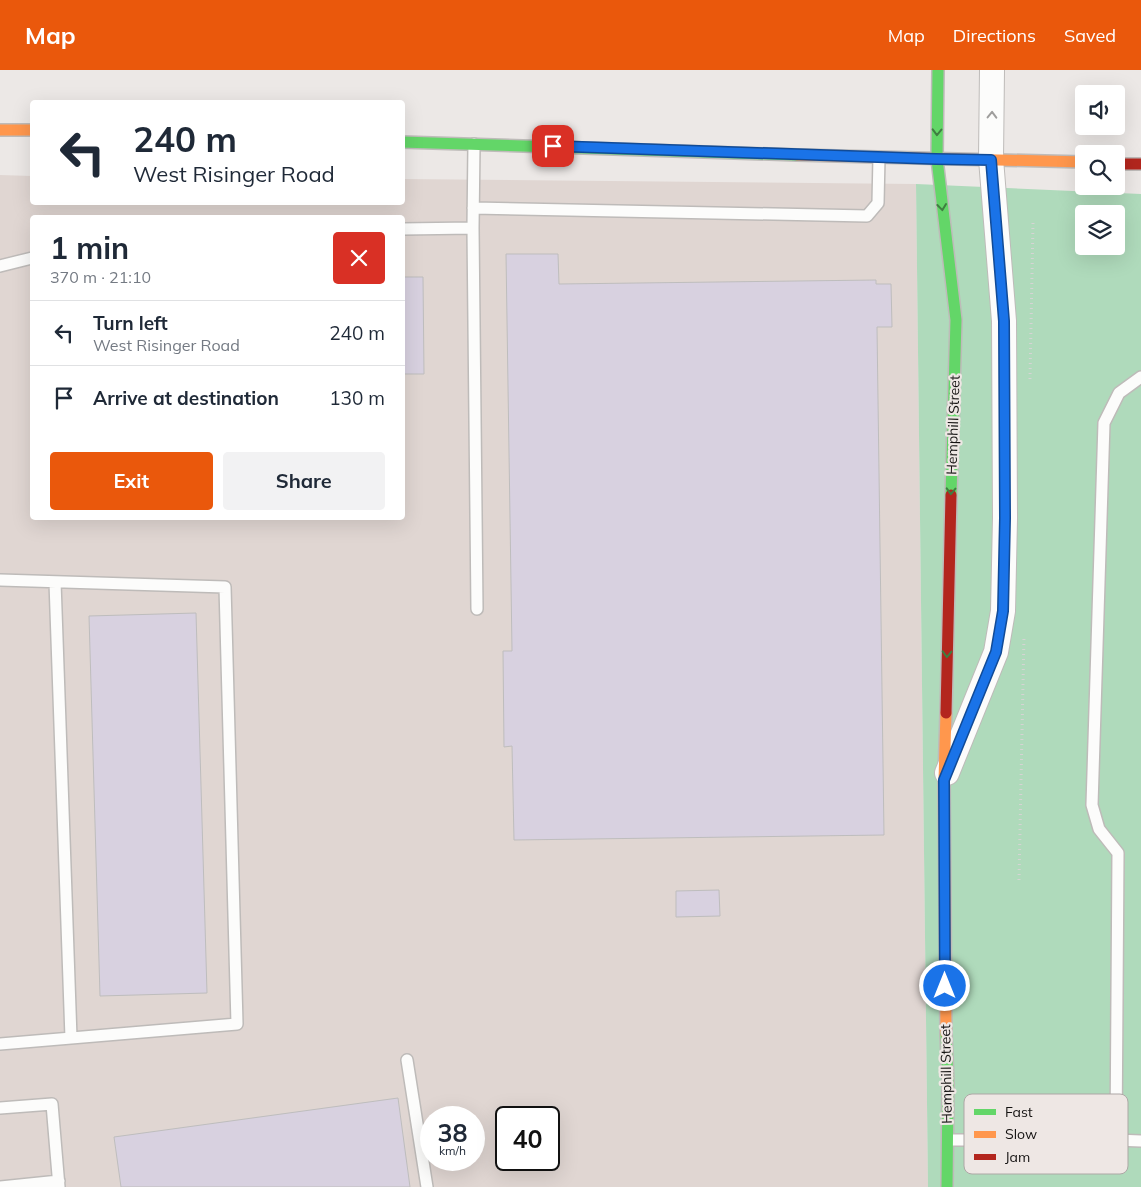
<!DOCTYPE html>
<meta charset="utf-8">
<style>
body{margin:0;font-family:Mulish,sans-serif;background:#f2f2f3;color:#1f2937;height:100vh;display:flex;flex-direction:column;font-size:19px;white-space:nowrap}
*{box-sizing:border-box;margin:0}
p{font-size:16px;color:#747a83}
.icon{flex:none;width:28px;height:28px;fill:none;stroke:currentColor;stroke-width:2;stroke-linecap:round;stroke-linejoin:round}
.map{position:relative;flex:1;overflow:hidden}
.details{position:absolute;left:30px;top:145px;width:375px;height:305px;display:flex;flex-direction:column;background:#fff;border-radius:5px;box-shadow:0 5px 20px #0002}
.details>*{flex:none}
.top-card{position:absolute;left:30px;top:30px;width:375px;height:105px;border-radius:5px;box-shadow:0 5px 20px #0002;background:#fff;color:#1f2937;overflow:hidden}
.tools{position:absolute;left:1075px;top:15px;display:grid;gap:10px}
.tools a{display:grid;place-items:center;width:50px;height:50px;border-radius:5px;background:#fff;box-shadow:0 5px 20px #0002;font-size:25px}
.speed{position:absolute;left:420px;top:1036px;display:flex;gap:10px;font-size:25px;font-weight:700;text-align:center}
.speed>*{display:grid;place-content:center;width:65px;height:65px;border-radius:50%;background:#fff;box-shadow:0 5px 20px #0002;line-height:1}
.speed small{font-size:12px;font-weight:400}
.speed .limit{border:2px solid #111;border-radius:8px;background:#fff;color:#111}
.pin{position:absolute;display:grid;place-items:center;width:42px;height:42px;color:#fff;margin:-21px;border-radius:10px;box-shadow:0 2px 8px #0006}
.me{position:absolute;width:55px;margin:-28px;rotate:0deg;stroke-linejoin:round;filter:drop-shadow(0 0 4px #0008)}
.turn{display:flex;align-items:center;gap:18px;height:105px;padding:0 20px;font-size:22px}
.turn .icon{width:65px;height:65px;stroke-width:2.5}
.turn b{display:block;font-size:35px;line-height:42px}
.round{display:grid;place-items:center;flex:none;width:52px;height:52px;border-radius:5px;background:#f2f2f3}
.summary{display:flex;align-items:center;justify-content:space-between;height:85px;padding:0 20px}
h1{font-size:30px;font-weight:700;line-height:38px}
.button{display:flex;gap:10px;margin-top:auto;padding:10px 20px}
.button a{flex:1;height:58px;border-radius:5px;background:#ea580c;color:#fff;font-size:20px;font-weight:700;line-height:58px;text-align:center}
.button a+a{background:#f2f2f3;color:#1f2937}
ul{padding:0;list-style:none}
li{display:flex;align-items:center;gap:15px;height:65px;padding:0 20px;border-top:1px solid #e0e1e3}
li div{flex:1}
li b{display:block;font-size:19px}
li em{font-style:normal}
header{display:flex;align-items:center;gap:30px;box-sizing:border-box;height:70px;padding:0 25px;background:#ea580c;color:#fff}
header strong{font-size:24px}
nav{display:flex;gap:28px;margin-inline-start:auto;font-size:18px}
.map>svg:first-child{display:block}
.built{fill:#e0d6d2;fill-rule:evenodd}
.green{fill:#afdabb;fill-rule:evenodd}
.building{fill:#d8d1e0;stroke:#bebdbd}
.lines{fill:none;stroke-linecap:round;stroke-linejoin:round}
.lane-casing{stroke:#bebbb9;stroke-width:14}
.street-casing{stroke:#bebbb9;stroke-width:26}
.fast-casing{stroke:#bebbb9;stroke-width:14}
.slow-casing{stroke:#bebbb9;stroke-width:14}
.jam-casing{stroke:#bebbb9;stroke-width:14}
.path{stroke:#d6d4d4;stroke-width:3;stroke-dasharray:1 4;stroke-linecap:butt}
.lane{stroke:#fcfcfb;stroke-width:11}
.street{stroke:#fcfcfb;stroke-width:24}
.fast{stroke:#63d668;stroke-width:11}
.slow{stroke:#ff974d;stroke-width:11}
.jam{stroke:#b3261e;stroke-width:11}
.oneway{stroke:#9f9e9d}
.oneway2{stroke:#3f7e41}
.route-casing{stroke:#114b97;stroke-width:12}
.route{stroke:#1a73e8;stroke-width:9}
.labels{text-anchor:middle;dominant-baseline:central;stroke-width:4.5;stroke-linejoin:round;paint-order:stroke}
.street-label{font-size:14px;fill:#141211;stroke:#eee7e4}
.key{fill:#eee7e4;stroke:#ada7a5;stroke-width:1}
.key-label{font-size:14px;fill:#141211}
</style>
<header>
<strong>Map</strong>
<nav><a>Map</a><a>Directions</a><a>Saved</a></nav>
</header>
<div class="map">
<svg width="1141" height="1117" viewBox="0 0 1141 1117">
<rect width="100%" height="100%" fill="#ece8e6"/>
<path class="built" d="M0,105L32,106V132H402L403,109L916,114L928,1117H0ZM32,148H402V448H32ZM431,1048H474V1090H431ZM506,1048H549V1090H506Z"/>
<path class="green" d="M916,114L1141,124V1117H928ZM1084,144H1116V176H1084Z"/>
<path class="building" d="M506,184H558L559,214L876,210V214H891L892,257H877L884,765L514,770L512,676L504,677L503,581H512V580Z
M402,207H423L424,304H402Z
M196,543L207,923L100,926L89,546Z
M719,820L720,846L676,847V821Z
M398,1028L410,1117H121L114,1067Z"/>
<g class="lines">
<defs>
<path id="lane" d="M474,74L473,158L477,539
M473,138L867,146L878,133L879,87
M402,159L473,158
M0,196L32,188
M1141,307L1119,323L1104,353L1092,735L1099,759L1118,783L1116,1070L1141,1071
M0,510L225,517L237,954L0,974
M55,512L71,968
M407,990L427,1117
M0,1038L52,1034L59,1117
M948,1070H1116
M0,1117L59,1111"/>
<path id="street" d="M947,703L996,582L1003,541L1005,448L1004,251L991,89L992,0"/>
<path id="fast" d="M938,0L937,89L956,250L951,425
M402,72L797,85
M946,963L948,1014L947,1117"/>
<path id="slow" d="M0,60H32
M797,85L1084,92
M946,643L944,710L946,963"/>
<path id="jam" d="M1116,94H1141
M946,643L951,425"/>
</defs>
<use href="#lane" class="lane-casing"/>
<use href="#street" class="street-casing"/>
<use href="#fast" class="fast-casing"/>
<use href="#slow" class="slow-casing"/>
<use href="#jam" class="jam-casing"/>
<path class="path" d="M1030,309L1033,152
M1019,810L1024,565"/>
<use href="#lane" class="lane"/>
<use href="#street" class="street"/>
<use href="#fast" class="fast"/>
<use href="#slow" class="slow"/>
<use href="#jam" class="jam"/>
</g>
<defs><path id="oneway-chevron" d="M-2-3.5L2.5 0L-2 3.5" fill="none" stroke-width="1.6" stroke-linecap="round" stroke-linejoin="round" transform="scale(1.25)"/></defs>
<use class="oneway" href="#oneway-chevron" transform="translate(992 45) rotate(-89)"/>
<g class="oneway2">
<use href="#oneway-chevron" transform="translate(937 62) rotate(91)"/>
<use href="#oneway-chevron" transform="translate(942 137) rotate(83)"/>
<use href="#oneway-chevron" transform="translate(951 421) rotate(92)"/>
<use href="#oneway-chevron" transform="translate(947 584) rotate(92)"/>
</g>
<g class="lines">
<defs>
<path id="route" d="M553,76L936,89L991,90L1004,251L1005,448L1003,541L996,582L944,710L945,916"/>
</defs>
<use href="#route" class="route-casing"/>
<use href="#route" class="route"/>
</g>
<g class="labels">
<g class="street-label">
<text transform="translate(953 355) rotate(-88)">Hemphill Street</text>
<text transform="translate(946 1004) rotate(-91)">Hemphill Street</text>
</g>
</g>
<rect x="964" y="1024" width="164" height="80" rx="8" class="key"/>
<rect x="974" y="1039" width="22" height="6" fill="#63d668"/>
<rect x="974" y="1061" width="22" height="7" fill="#ff974d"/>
<rect x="974" y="1084" width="22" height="6" fill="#b3261e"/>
<g class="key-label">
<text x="1005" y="1047">Fast</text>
<text x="1005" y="1069">Slow</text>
<text x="1005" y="1092">Jam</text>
</g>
</svg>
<div class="tools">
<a><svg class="icon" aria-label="sound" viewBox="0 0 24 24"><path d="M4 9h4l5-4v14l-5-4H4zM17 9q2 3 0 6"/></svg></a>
<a><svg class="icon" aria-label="search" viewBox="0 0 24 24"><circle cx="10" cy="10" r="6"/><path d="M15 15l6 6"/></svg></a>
<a><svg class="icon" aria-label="layers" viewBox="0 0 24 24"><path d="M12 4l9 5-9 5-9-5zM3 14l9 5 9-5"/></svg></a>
</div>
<div class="speed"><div>38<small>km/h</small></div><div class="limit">40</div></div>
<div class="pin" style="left:553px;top:76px;background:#d93025"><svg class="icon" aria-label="arrive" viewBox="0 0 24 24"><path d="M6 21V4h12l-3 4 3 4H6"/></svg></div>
<svg class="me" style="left:945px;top:916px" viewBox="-20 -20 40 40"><circle r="17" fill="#1a73e8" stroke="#fff" stroke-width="3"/><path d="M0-11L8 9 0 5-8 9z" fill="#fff"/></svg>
<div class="top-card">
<div class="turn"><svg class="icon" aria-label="left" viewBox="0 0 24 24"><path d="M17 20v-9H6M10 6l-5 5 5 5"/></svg><div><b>240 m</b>West Risinger Road</div></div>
</div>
<section class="details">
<div class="summary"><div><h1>1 min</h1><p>370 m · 21:10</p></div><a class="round" style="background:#d93025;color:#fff"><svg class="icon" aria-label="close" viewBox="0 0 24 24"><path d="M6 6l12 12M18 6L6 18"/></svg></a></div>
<ul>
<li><svg class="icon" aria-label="left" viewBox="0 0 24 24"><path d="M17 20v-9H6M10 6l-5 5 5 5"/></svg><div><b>Turn left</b><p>West Risinger Road</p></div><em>240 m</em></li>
<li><svg class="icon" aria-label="arrive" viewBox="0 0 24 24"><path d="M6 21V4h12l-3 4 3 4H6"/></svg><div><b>Arrive at destination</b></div><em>130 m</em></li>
</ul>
<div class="button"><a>Exit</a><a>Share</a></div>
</section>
</div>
